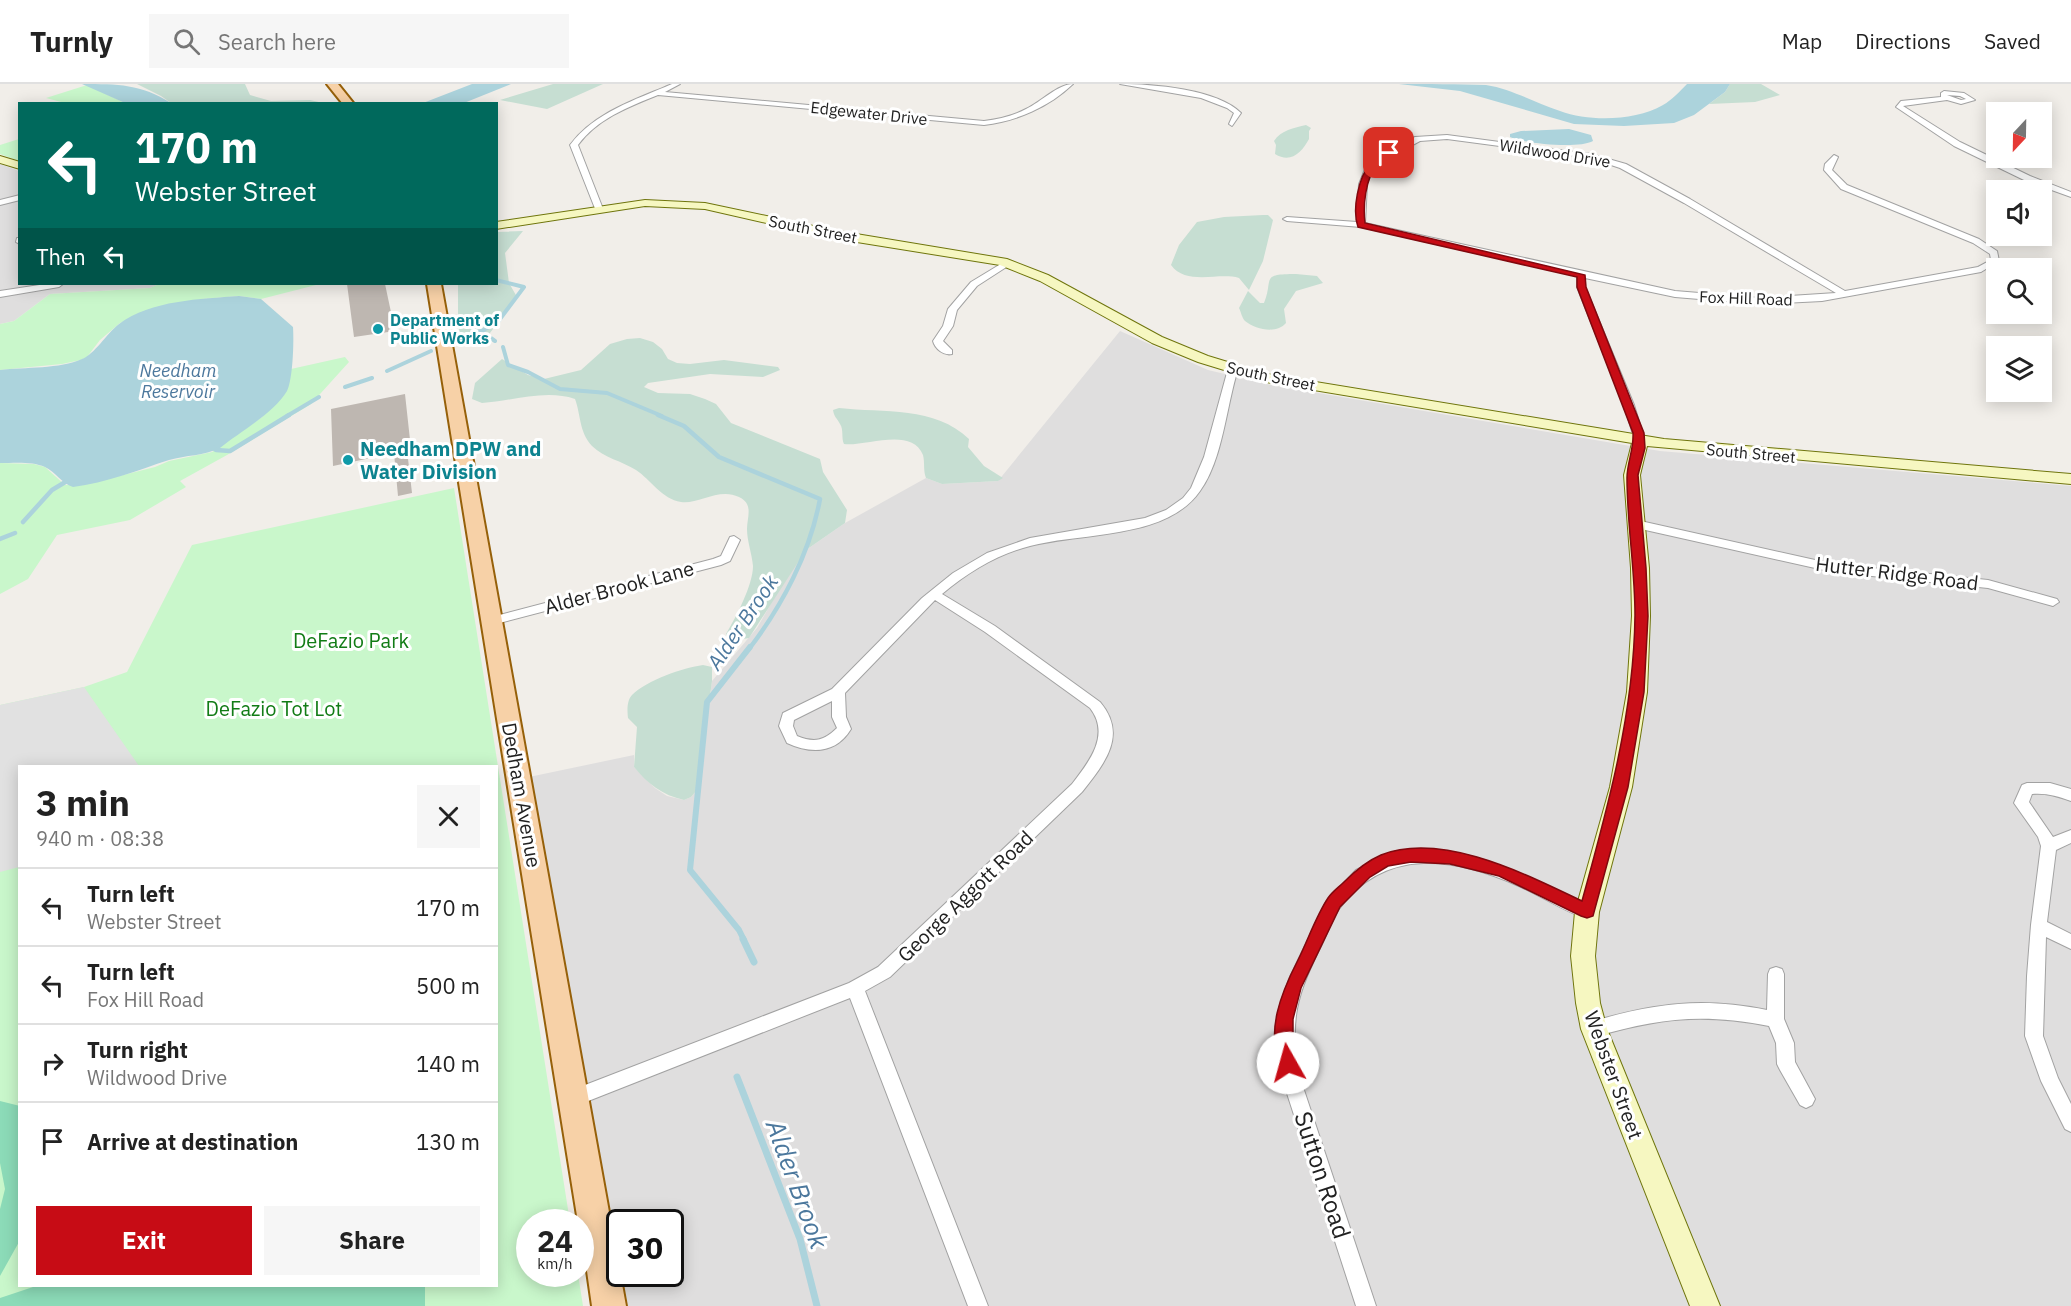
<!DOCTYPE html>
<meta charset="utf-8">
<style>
body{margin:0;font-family:"IBM Plex Sans",sans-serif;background:#f6f6f6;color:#222;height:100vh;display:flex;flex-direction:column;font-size:22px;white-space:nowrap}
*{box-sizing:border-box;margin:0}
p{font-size:20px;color:#767676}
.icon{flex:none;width:33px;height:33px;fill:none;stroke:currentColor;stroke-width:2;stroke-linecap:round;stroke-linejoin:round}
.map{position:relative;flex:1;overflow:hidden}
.details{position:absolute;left:18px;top:681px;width:480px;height:522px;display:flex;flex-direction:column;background:#fff;border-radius:0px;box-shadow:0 3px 15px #0003}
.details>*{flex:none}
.hud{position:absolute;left:18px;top:18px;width:480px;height:183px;border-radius:0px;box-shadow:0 3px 15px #0003;background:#00695c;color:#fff;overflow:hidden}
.needle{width:39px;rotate:202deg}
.controls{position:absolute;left:1986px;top:18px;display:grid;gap:12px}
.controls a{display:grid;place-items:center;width:66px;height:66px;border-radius:0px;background:#fff;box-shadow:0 3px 15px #0003;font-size:30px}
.speed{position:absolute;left:516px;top:1125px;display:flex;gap:12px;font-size:30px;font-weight:700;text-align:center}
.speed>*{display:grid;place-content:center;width:78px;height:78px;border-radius:50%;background:#fff;box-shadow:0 3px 15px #0003;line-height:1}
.speed small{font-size:15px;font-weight:400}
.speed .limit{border:3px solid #111;border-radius:9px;background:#fff;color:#111}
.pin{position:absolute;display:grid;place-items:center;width:51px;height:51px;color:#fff;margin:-26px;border-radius:12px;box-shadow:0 3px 9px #0006}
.me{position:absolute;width:66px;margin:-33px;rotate:353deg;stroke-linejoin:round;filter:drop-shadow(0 0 4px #0008)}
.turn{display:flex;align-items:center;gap:21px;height:126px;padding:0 18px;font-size:27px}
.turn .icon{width:78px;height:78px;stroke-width:2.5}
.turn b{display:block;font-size:42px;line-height:51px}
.then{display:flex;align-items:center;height:57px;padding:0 18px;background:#0003;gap:12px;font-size:22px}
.round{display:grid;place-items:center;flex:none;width:63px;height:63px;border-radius:0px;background:#f6f6f6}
.overview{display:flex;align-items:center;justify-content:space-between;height:102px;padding:0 18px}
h1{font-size:36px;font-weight:800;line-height:45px}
.button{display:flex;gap:12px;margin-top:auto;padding:12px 18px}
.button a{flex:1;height:69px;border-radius:0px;background:#c70c15;color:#fff;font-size:24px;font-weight:800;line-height:69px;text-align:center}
.button a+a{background:#f6f6f6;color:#222}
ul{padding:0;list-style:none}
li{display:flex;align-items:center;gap:18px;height:78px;padding:0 18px;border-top:2px solid #e0e0e0}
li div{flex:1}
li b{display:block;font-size:22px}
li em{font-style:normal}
header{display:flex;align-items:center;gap:36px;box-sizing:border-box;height:84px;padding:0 30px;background:#fff;border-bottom:2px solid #e0e0e0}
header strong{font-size:28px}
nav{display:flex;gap:33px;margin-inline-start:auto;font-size:21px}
.search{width:420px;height:54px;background:#f6f6f6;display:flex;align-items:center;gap:15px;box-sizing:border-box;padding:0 21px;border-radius:0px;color:#767676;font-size:22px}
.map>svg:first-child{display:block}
.residential{fill:#dfdede}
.wetland{fill:#c6ded2}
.park{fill:#c9f7cb;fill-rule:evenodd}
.pitch{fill:#8cdbb8}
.parking{fill:#e1e1e1}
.water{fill:#acd3dc}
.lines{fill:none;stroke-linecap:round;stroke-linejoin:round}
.stream-far3{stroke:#acd3dc;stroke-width:4}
.stream-far2{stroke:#acd3dc;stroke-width:4.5}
.stream-far1{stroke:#acd3dc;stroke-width:6}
.stream{stroke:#acd3dc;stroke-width:7}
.building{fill:#beb7b1}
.street-casing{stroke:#a2a2a2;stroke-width:2}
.secondary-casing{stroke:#6f750c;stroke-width:2}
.primary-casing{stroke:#966009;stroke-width:4}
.street{fill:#fff;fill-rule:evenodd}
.secondary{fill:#f6f7c1;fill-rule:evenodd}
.primary{fill:#f7d1a7;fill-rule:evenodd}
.route{fill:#c70c15;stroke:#81080e;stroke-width:1.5}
.culture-dot{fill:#0f9aa8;stroke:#fff;stroke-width:2}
.labels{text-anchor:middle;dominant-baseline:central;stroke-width:6;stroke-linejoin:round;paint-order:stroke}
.far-street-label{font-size:16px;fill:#212121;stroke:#fff}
.far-culture-label{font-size:16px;font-weight:bold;fill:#0d838f;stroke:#fff;text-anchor:start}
.far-water-label{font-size:18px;font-style:italic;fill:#4c789d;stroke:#fff}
.culture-label{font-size:20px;font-weight:bold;fill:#0d838f;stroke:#fff;text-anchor:start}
.street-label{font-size:20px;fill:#212121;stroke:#fff}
.park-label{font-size:20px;fill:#127c16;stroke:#fff}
.water-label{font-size:21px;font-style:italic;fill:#4c789d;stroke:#fff}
.near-street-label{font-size:24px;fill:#212121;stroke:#fff}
.near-water-label{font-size:26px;font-style:italic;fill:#4c789d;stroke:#fff}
</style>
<header>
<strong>Turnly</strong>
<div class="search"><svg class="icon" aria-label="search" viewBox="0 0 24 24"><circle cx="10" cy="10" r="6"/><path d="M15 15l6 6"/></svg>Search here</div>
<nav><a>Map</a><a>Directions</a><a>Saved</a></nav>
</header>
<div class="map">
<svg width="2071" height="1222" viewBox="0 0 2071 1222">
<rect width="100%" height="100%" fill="#f1eee9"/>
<path class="residential" d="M0,80L19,87L20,200H159L150,204L50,210L14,237L0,240Z
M1120,247L1208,286L1271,301L1660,367L2071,402V1222H628L622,1190H670V1138H620L619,1175L529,693L634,671V683L655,704L667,712L684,716L691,713L697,706L712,597L757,544L784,497L806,466L845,439L926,394L942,400L998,397Z"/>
<path class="wetland" d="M137,0H245L250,11L271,17L310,16L323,19H171L161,12Z
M553,0H603L547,25L500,16Z
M1730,0H1761L1780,11L1755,18L1709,20L1725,8Z
M1306,41L1311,44L1309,47V55C1302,68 1291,80 1275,70L1276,61L1274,57C1281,46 1294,44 1306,41Z
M1263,131H1268L1273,136L1263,177L1249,206L1239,194C1219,188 1186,202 1171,181L1179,161L1197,138L1224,133Z
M523,147L505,169L509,199L517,213L487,253L466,257L461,254L458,241V200H496L497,148Z
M1296,190L1317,192L1323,199L1296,207L1284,225L1286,239C1277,250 1256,246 1245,237C1242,234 1241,228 1239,224L1248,207L1260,219H1264C1274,195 1259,190 1296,190Z
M640,254L653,258L662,265L668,275L677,279L690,280L724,276L778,283L780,286L763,293L710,290L648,299L644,303L658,309L690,310L705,315L716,320L731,339L820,375L823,388L847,426L845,439L806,466L749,554L737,556L727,554L726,550C736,533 753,501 753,482C752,470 747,457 747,445C747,433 754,420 739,413C719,403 697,421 681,418C662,415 651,396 636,386C622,377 604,374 592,362C579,348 581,331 575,315C546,305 512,317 482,319L472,315L475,299L502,275L528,291L544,295L581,286L610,260L627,255Z
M839,324C884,329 935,322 969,355L968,363L984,382L1003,394L998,397L942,400L926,394C923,386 925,379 923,371C912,342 864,363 844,360C841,354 844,346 840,340C837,334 834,333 833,326Z
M703,581L712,583V597L697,706L691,713L684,716C662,711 648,700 634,683L637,643L628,634C627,626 627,616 632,611C647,596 683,584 703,581Z"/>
<path class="park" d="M87,1L125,19H65L46,14Z
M19,55V77L0,70V61Z
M159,200H320L261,215L239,212L202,215L151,226L120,239L100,256L87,273L81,276L62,280L0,286V240L14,237L50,210L150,204Z
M345,273L349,278L311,320L227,371L180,397L186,403L130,436L57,451L28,495L0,510V379L34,380L45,383L65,401H83L155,383L169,377L212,368L262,333L275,320L287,306L291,285Z
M454,404L570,1138H530V1190H578L583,1222H0V621L84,603L127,588L192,461ZM20,682H496V1202H20Z"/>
<path class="pitch" d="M0,1017L20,1022L19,1158L0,1192V1125L5,1105L0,1079Z
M36,1202H425V1222H0V1214Z"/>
<path class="parking" d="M84,603L139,682H20L19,783L0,788V621Z"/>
<path class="water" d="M82,0C118,0 141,0 171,19H125Z
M472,0H511L464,19H423Z
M1399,0C1425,0 1460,0 1486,1C1512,5 1535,19 1560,27C1590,38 1635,37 1663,21C1672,16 1680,7 1687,0H1730L1725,8L1694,31L1674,39L1624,42L1574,40L1460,7Z
M1569,45L1591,51L1593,57C1579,65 1525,60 1510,53V50L1521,47Z
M239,212L261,215L293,243C294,257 293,295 287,307C274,329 240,348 220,364C204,372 186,371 169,376C138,386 106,399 73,403C61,399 56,388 45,383C32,377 14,379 0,379V286C25,283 60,285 82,275C95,270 106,250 119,240C151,216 201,215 239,212Z"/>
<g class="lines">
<path class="stream-far3" d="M459,257L481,247
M495,257L481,247L497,239L524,203L496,196
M503,263L508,281L528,288L560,305L607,309L662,332
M387,287L431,267
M345,303L372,294
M287,332L319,313"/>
<path class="stream-far2" d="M658,331L684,342L719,373L820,415C810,469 782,522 749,565
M210,361L216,366L230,367L289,331
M23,438L52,406L67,397
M0,455L15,449"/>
<path class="stream-far1" d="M744,856L739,846L690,786L707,618L750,563"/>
<path class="stream" d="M743,855L754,878
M737,993L800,1155L817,1222"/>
</g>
<path class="building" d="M347,200H385L395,247L354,253Z
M405,310L411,365L407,366L412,409L398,412L394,369L333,382L331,325Z"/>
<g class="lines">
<defs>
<path id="street" d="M672,0H680L665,8L984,37C999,35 1013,32 1026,25C1041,18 1058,0 1073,0C1049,23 1017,37 984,41L658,11C628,23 597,35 578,61L603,125L596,127L570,61C595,28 635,16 672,0Z
M1120,0C1153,0 1217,5 1241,29L1232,42L1229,40L1234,29L1227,24L1201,14Z
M1944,7L1964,9L1975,16L1961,20L1947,16L1903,22L1960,58L2030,92L2071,108V113L2024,96L1954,62L1896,23L1901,17L1941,13V9ZM1947,11L1960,12L1966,15L1961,16Z
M1447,51L1591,70L1626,80L1690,115L1845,207L1978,183L1991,176L1990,170L1973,159L1841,105L1824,86L1825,80L1834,71L1838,73L1832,86L1847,101L1979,155L1997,167L1999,177L1981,188L1822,217L1760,220L1675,213L1585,194V203L1634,321L1645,357L1640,360L1635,357L1624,321L1577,203V192L1361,143L1287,137L1283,135L1287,133L1357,138L1359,100L1365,85L1381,71L1415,53ZM1447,55L1590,74L1620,84L1684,119L1836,209L1760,214L1675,207L1365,139L1367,100L1371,88L1387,75L1420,57Z
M20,111V116L0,121V116Z
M17,154H20V160L16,158Z
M1004,178L1011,180L977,202L957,226L953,242L943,257L952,266V270C944,272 935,265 933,257L943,242L948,225L971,198Z
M46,200H63L59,203L0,213V207Z
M1233,282L1238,285C1226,323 1223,375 1200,407C1166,456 1082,448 1030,462C998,470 968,488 942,510L995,542L1100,618C1128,651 1105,679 1082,708L890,893L865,907L988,1222H968L850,914L573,1023L567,1020L564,1014L567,1008L849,899L878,883L1072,700C1089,678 1111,651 1090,624L985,548L935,516L845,609L846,633L851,645C836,670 811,670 787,659L779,642L783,629L832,605L922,514L953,489L987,469L1030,454L1145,434L1166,426L1183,414L1191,404L1204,373L1228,285ZM832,617V633L837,644C824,657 814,659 797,652L793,642L794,636Z
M1636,436L1833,480L1988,496L2057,515L2059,518L2053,522L1988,504L1833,488L1632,443L1630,440Z
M734,452L740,456L730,477L721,481L492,541L486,537L492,533L713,475L721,472L730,453Z
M2027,699H2050L2071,705V717C2057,712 2047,709 2032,710L2029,718L2053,753L2071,746V759L2056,766L2047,838L2071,850V865L2046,853L2043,952L2058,994L2071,1020V1048L2065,1045L2041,997L2025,952L2027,892L2031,841L2041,762L2038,753L2014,719L2022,701Z
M1423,765C1486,772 1536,796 1593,823L1595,828L1593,833L1587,835C1564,827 1543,813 1521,803C1457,774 1386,761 1339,825C1332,835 1328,847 1323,858C1297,910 1288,936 1300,994L1376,1222H1356L1282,994L1276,954L1279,924L1289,895L1326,818L1356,786L1391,770Z
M1776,883L1782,885L1784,890V935L1794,959L1795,978L1815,1015L1812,1021L1806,1024L1800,1021L1780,986L1777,980L1776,959L1769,942C1702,929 1659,934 1594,953L1588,951L1585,945L1588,939L1594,937C1656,919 1703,913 1767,926L1768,890L1770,885Z"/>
<path id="secondary" d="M0,72L20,78V85L0,79Z
M645,116L705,119L832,146L1007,175L1048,191L1162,253L1208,272L1267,290L1664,355L2071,390V400L1647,362L1640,391L1649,484L1650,532L1647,608L1632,703L1599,828L1595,872L1600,919L1607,945L1720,1222H1690L1581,945L1576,919L1571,872L1575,828L1610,703L1627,608L1632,532L1631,484L1624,391L1632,359L1260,297L1198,278L1152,259L1040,197L1000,181L832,154L705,125L645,122L496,145V138Z"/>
<path id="primary" d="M327,0H338L354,20H343Z
M427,200H441L626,1222H592L580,1138H578Z"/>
</defs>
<use href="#street" class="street-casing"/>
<use href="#secondary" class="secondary-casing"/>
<use href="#primary" class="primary-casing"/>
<use href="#street" class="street"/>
<use href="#secondary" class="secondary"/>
<use href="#primary" class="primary"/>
</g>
<path class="route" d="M1386,68L1392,69C1388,74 1381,77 1377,82C1365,94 1363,123 1365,139L1585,191L1586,203L1644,349L1645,364L1638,391L1646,484L1648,532L1644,608L1628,703L1593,832L1587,834L1581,832L1499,792L1450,780L1411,778L1388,782L1370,793L1340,823L1301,904L1293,935V964L1297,979L1294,985L1288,988L1281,985C1265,948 1281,909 1298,876C1308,856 1316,832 1328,814C1332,808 1339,803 1344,798C1355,787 1367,777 1381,771C1443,747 1527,791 1582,817C1608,723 1634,629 1635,531C1635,485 1627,440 1627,394C1627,379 1634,365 1633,349L1577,203V193L1358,143C1352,126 1358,93 1371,79C1375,75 1381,72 1386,68Z"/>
<g class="culture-dot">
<circle cx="378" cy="245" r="6"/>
<circle cx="348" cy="376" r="6"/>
</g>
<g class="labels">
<g class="far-street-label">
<text transform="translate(869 29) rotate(6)">Edgewater Drive</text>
<text transform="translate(1555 69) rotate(9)">Wildwood Drive</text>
<text transform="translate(813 145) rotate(11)">South Street</text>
<text transform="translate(1746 214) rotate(2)">Fox Hill Road</text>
<text transform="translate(1271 292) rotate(12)">South Street</text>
<text transform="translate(1751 369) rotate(5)">South Street</text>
</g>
<g class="far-culture-label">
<text x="390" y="236">Department of<tspan x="390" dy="18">Public Works</tspan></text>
</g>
<g class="far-water-label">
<text x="178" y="286">Needham<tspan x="178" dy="21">Reservoir</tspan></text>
</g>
<g class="culture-label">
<text x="360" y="364">Needham DPW and<tspan x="360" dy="23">Water Division</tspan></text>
</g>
<g class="street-label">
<text transform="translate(1897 489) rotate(7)">Hutter Ridge Road</text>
<text transform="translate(619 503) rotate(-15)">Alder Brook Lane</text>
<text transform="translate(522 711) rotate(80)">Dedham Avenue</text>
<text transform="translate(965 812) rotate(-44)">George Aggott Road</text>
<text transform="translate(1614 991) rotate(70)">Webster Street</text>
</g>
<g class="park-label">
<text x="351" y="556">DeFazio Park</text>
<text x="274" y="624">DeFazio Tot Lot</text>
</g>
<g class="water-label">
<text transform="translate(742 538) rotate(-56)">Alder Brook</text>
</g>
<g class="near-street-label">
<text transform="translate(1323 1091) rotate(72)">Sutton Road</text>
</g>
<g class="near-water-label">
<text transform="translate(798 1100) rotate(70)">Alder Brook</text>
</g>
</g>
</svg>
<div class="controls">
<a><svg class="needle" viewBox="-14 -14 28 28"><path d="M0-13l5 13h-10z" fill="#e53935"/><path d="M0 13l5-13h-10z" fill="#767676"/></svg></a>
<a><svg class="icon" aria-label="sound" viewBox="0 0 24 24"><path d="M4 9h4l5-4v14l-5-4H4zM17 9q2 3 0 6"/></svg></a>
<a><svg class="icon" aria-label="search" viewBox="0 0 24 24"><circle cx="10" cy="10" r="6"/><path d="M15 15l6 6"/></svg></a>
<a><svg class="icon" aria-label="layers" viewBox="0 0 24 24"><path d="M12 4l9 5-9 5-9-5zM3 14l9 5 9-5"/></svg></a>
</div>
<div class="speed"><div>24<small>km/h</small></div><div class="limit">30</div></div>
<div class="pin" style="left:1389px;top:69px;background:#d93025"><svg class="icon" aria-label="arrive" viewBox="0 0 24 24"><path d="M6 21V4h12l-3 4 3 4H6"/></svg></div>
<svg class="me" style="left:1288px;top:979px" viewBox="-20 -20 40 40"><circle r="19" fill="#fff"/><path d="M0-13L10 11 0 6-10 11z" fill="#c70c15"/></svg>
<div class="hud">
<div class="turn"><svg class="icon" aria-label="left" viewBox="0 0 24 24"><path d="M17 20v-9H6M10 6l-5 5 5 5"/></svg><div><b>170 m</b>Webster Street</div></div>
<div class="then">Then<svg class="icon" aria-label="left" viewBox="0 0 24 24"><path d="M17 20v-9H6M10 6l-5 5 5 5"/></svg></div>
</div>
<section class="details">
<div class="overview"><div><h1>3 min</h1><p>940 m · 08:38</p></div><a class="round"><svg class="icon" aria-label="close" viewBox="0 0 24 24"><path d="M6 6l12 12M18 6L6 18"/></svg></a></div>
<ul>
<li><svg class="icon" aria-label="left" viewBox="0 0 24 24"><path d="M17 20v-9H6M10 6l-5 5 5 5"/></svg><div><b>Turn left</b><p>Webster Street</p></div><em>170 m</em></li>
<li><svg class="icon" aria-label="left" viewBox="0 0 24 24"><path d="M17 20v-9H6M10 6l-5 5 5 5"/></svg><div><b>Turn left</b><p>Fox Hill Road</p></div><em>500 m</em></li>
<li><svg class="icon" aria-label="right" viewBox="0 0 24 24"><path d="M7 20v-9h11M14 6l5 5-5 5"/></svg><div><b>Turn right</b><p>Wildwood Drive</p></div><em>140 m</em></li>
<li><svg class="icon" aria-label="arrive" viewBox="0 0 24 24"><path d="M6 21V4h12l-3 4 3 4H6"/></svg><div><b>Arrive at destination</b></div><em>130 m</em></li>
</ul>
<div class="button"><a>Exit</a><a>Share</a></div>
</section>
</div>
